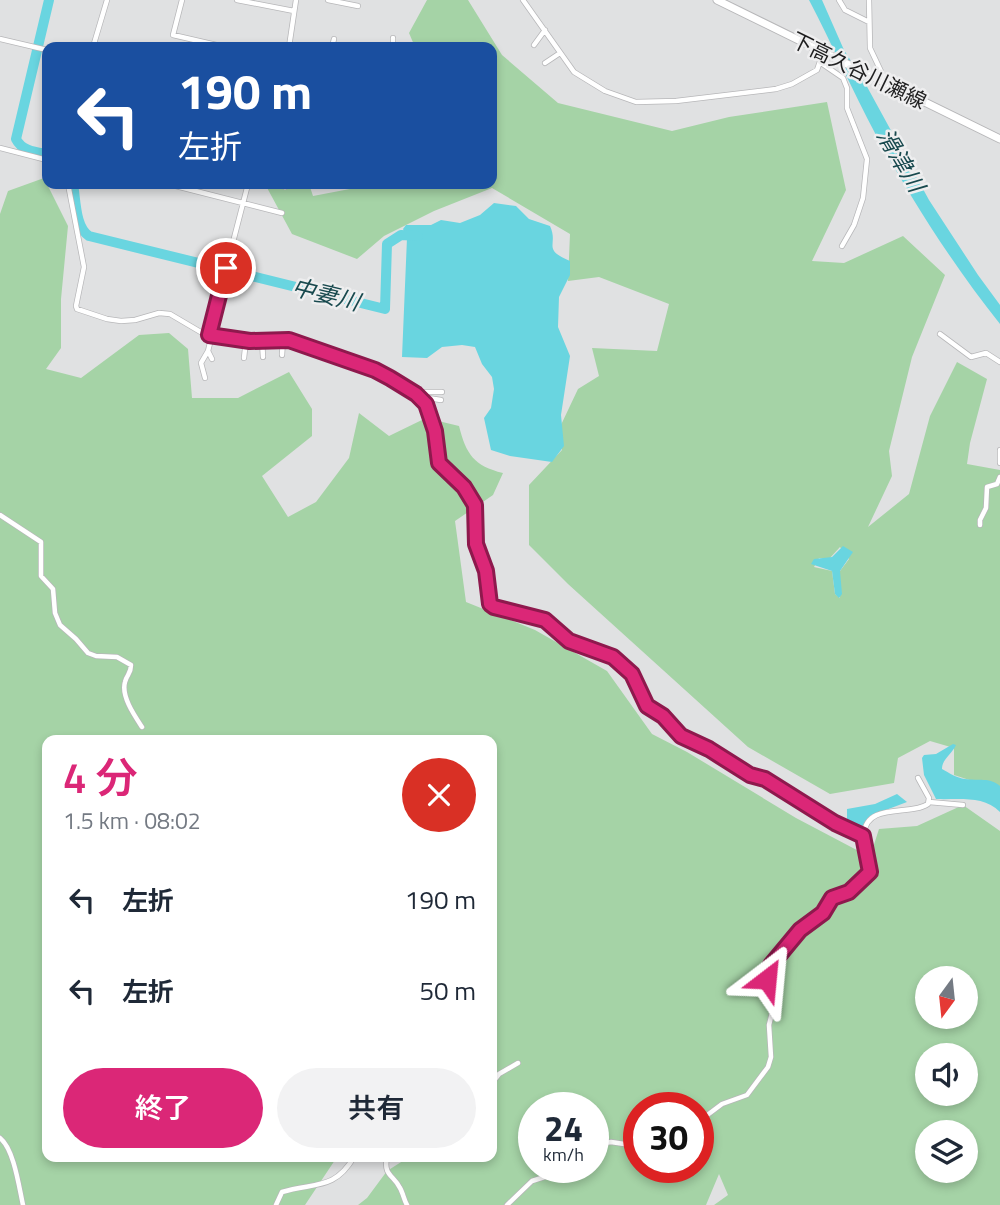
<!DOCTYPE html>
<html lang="ja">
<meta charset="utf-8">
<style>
body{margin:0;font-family:"Titillium Web","Noto Sans JP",sans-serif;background:#f2f2f3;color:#1f2937;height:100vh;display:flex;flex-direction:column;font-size:26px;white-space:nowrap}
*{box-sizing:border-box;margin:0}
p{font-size:23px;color:#747a83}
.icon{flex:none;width:38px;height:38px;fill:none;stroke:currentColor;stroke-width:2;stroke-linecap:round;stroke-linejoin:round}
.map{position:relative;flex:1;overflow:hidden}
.side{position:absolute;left:42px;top:735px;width:455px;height:427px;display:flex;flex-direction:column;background:#fff;border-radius:14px;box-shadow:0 4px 10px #0003}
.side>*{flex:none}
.guide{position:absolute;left:42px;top:42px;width:455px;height:147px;border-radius:14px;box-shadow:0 4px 10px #0003;background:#1a4fa0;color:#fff;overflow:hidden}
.needle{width:46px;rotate:195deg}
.controls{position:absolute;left:915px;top:966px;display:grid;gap:14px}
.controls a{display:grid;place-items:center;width:63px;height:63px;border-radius:50%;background:#fff;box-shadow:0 4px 10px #0003;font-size:35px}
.speed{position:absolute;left:518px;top:1092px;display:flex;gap:14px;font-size:35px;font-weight:700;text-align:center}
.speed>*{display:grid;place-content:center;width:91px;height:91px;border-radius:50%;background:#fff;box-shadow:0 4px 10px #0003;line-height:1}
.speed small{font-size:18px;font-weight:400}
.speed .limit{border:10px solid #d22;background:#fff;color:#111}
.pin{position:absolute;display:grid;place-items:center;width:60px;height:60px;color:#fff;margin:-30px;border:4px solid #fff;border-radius:50%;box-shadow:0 2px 7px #0007}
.me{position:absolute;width:77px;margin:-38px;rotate:29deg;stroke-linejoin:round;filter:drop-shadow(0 0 5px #0008)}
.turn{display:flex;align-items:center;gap:24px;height:147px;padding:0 21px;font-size:32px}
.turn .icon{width:91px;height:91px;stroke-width:2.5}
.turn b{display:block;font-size:49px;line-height:60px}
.round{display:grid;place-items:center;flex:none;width:74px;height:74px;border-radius:37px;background:#f2f2f3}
.head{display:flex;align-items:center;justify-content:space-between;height:119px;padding:0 21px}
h1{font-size:42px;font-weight:600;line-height:52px;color:#db2777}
.action{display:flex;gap:14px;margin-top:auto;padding:14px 21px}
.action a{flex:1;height:80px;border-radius:42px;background:#db2777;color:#fff;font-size:28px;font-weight:600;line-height:80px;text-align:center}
.action a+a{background:#f2f2f3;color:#1f2937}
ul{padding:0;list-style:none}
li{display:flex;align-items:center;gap:21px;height:91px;padding:0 21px}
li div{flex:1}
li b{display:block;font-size:26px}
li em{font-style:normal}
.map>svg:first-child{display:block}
.green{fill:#a5d3a6;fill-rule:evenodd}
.water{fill:#69d5e0}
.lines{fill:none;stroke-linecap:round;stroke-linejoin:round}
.river{stroke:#69d5e0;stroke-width:10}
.minor-casing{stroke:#b7b7b9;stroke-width:6}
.secondary-casing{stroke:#b7b7b9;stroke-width:9}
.minor{stroke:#fff;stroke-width:4.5}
.secondary{stroke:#fff;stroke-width:7}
.route-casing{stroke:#8e194d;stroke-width:18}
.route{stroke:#db2777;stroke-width:12}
.labels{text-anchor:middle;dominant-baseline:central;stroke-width:5;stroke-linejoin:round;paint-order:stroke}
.street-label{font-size:21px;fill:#1e1e1f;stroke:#eeeeef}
.water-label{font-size:23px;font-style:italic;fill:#18494e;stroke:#eeeeef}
</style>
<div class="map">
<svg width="1000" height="1205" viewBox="0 0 1000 1205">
<rect width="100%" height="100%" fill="#e0e1e2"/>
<path class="green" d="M427,0H468L502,55L558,103L672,131L729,117L827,102L846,190L812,261L844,263L903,236L945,275L912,357L889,451L892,476L868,527L909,494L930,416L957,362L987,379L970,443L967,464L1000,470V790L954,775V748L930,741L898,758L894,783L830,794L748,747L568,584L529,545V485L562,450L560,427L578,389L599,376L592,348L657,351L669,304L599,277L568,281L570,234L492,188L434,211L384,236L357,259L292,234L265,184H309L313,196L355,188L358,184H492V47H415L409,33ZM840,547L849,559L840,571V598L835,594L832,571L814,567L819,558L829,559Z
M44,178L68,226L61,299V348L46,369L81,378L139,335L169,333L188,349L192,398H238L289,372L312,409V436L262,476L288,517L316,502L349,458L359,413L389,436L426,418L459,426C466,454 474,466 503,473L493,495L455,521L466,602L535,630L607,671L652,734L687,752L796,818L870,857L879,829L917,826L963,805L1000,831V1205H714L728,1195L719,1174L706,1205H358L367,1198L387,1171L409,1157H492V740H47V1157H337L305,1205H0V214L8,191ZM928,978H966V1017H928ZM928,1055H966V1094H928ZM534,1108H593V1167H534ZM639,1108H698V1167H639ZM928,1132H966V1171H928Z"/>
<path class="water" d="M809,0H822L844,50L865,83L929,200L978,275L1000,305V324C953,265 913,202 876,135C852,90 832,44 809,0Z
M494,203L516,206L529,219L550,226C559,245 541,249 570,261V275L559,297L558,327L570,356L561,415L564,446L552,462L510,456L491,450L484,418L491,408L494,389L492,377L482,364L475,347L462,345L442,347L427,358L402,357L407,238L403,229L406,225H431L441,220L460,223L480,215Z
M843,546L853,552L840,571L842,594L839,598L835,594L832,571L811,564L814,559L832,557Z
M953,744L956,745C952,754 942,759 942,769C949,773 957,778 965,779C978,781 990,777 1000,786V812C983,795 959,800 936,799L924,775L922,758L924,755L936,754Z
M897,794L907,802L870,816L860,829L847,825V809L875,804Z"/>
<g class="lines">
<path class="river" d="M47,154C35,152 22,151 16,139L49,0
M73,184C76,200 75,227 89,236L385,309L387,244L401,235L418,236"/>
<defs>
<path id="minor" d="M182,0L173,35L225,47
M237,0L294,11
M328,0L358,6
M523,0L574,72L605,91L636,102L676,101L776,89L792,84L817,70L823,53
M839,0L845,10L869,22
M869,0L870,48L887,84
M393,38V47
M0,39L47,50
M534,45L545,30
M93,47L107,0
M289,47L296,0
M332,47L334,39
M545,63L560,53
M821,63L843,78L847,88V108L867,159L863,198L854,225L842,246
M0,148L47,160
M68,184L84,267L76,306L77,309L107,319L121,321L135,320L159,313L170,314L204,334L250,341L289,340L375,370L417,394L426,404L435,431L439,463L464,487L472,499L477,518L476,544L486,571L490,604L494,607L545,620L569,641L613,657L632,674L647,706L663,716L681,736L703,746L750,775L765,779L835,823L863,836
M168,184L282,213
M275,184L285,187L294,184
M940,334L971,357L986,353L1000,362
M209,335L248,184
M262,341L263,357
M282,355L283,340
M244,358L246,340
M212,359L208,351L212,335
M205,378L201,363L208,351
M419,395L425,392H442
M421,397L441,400
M1000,450V463
M0,515L41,542V576L53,589L55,613L60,625L76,639L88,653L96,656L117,657L131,665C131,674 127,674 125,682C121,696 134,715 142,727
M980,525V520L986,508L987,487L997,484L1000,477
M929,802L963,805
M492,1083L499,1074L518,1063
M698,1122L722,1104L747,1095L768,1067L771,1057L769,1025L773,1009L766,985L771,965L800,930L823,913L832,898L849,892L870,872C871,859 862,848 864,834C866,802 911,816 928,804L929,798L918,778
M0,1138C14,1149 19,1187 23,1205
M593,1145L611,1142L631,1145L639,1138
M387,1157C383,1176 394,1175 400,1188C403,1193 404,1200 407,1205
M276,1205L282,1192C314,1182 334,1191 354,1157
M507,1205L532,1181L554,1174L559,1167"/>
<path id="secondary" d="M717,0L1000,139"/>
</defs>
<use href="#minor" class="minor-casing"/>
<use href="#secondary" class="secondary-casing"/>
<use href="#minor" class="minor"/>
<use href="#secondary" class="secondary"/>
</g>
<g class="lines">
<defs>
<path id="route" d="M226,268L209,335L250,341L289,340L375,370L390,378L416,394L426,404L435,431L439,463L464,487L475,505L476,544L486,571L490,604L494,607L545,620L569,641L613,657L632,674L647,706L663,716L681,736L709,749L750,775L765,779L835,823L863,836L870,872L849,892L832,898L823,913L800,930L771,965L767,979"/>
</defs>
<use href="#route" class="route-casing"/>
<use href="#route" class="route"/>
</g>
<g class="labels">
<g class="street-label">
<text transform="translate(859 70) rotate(26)">下高久谷川瀬線</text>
</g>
<g class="water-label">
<text transform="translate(901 160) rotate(59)">滑津川</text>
<text transform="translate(326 294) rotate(14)">中妻川</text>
</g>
</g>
</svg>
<div class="controls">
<a><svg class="needle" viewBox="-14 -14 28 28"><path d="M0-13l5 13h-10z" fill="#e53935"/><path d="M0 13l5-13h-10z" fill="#747a83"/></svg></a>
<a><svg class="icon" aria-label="sound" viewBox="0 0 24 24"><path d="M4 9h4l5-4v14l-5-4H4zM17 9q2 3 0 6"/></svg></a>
<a><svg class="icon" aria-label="layers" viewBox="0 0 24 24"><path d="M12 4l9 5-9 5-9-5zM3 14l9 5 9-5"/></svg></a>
</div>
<div class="speed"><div>24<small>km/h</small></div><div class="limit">30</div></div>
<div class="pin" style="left:226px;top:268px;background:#d93025"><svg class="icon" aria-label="arrive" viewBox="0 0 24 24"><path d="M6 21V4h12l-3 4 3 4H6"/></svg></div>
<svg class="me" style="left:767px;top:979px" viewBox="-20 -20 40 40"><path d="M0-17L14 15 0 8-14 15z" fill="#db2777" stroke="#fff" stroke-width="4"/></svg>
<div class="guide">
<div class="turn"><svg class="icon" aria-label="left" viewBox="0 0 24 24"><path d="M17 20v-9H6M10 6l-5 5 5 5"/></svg><div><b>190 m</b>左折</div></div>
</div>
<section class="side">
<div class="head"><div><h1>4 分</h1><p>1.5 km · 08:02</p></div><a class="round" style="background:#d93025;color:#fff"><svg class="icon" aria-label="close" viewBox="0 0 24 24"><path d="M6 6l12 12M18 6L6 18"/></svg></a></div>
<ul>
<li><svg class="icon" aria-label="left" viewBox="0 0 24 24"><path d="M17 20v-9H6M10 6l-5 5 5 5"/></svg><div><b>左折</b></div><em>190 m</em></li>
<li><svg class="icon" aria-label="left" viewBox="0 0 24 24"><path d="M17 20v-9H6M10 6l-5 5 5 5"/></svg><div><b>左折</b></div><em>50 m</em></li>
</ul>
<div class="action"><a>終了</a><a>共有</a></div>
</section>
</div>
